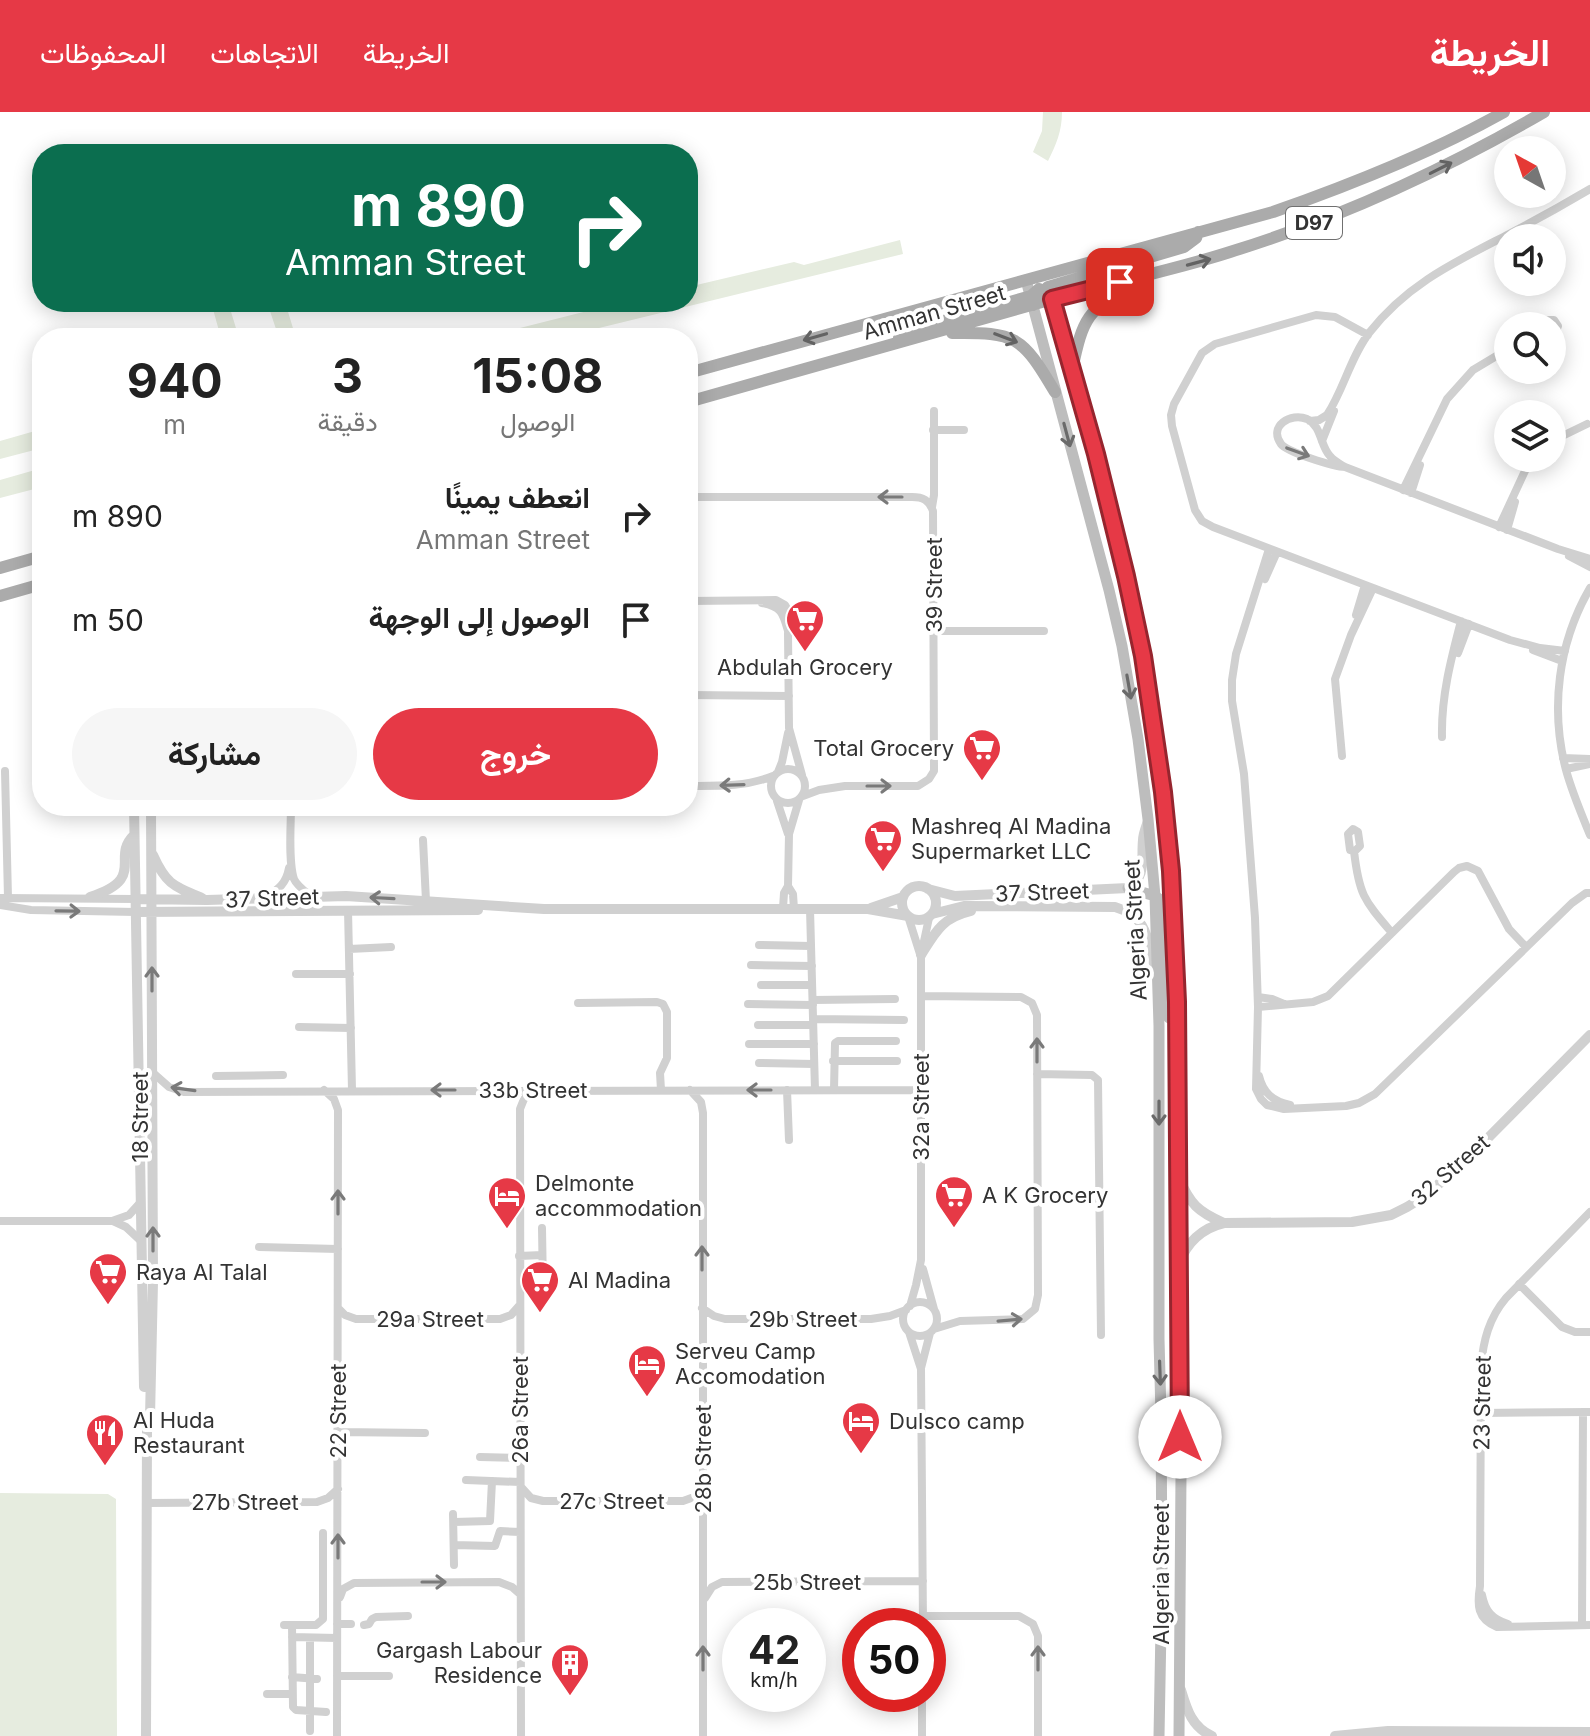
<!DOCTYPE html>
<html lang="ar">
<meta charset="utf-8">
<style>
body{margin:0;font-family:Inter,Vazirmatn,sans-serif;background:#f6f6f6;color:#222;direction:rtl;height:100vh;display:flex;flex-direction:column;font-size:30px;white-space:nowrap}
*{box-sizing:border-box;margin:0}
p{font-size:26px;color:#767676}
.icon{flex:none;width:44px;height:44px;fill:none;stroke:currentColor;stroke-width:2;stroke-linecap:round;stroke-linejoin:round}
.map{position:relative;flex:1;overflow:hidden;direction:ltr}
.drawer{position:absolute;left:32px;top:216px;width:666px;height:488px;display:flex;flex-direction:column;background:#fff;border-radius:32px;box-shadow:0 4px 20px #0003;direction:rtl}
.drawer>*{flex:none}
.banner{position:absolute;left:32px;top:32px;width:666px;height:168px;border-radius:32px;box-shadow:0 4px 20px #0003;direction:rtl;background:#0b6e4f;color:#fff;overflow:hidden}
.needle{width:52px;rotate:320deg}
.controls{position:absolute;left:1494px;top:24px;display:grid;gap:16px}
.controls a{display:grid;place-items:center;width:72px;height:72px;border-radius:50%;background:#fff;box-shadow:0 4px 20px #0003;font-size:40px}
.speed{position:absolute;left:722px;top:1496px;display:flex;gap:16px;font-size:40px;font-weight:700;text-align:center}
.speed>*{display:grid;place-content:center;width:104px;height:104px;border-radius:50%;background:#fff;box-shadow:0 4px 20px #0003;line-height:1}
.speed small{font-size:20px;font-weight:400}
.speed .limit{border:12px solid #d22;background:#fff;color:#111}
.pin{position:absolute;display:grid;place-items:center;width:68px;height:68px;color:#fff;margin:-34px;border-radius:16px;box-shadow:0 4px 12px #0006}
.me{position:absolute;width:88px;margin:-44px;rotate:0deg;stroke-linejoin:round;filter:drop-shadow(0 0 6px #0008)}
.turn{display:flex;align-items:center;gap:28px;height:168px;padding:0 40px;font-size:36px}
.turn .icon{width:104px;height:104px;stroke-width:2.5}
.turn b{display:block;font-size:56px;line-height:68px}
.eta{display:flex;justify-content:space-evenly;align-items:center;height:136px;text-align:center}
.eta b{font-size:48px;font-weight:700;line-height:56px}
.primary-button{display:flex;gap:16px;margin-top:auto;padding:16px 40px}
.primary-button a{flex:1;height:92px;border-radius:48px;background:#e63946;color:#fff;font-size:32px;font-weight:700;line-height:92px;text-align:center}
.primary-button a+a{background:#f6f6f6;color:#222}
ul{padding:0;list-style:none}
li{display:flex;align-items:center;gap:24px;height:104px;padding:0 40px}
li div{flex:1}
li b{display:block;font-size:30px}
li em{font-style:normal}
header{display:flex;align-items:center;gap:48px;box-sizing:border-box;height:112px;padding:0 40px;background:#e63946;color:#fff}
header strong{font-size:38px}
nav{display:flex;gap:44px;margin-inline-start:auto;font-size:28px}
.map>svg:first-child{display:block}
.green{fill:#e6ecdf}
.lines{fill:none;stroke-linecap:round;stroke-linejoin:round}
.minor{stroke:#d0d0d0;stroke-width:8}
.tertiary{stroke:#d0d0d0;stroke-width:10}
.secondary{stroke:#bdbdbd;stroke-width:11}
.primary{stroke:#ababab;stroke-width:12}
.oneway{stroke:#636363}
.oneway2{stroke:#6a6a6a}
.oneway3{stroke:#7a7a7a}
.route-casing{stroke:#96252e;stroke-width:20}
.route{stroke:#e63946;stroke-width:14}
.labels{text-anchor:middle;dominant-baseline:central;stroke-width:8;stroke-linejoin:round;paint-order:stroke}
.shield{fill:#fff;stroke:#707070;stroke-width:2}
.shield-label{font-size:20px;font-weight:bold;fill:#333}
.street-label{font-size:22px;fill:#333;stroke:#fff}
.poi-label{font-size:22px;fill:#333;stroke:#fff;text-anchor:start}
</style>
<header>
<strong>الخريطة</strong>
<nav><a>الخريطة</a><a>الاتجاهات</a><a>المحفوظات</a></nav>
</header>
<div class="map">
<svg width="1590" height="1624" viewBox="0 0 1590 1624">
<rect width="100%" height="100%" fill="#fff"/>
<path class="green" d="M1043,0H1062C1062,19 1056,33 1048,49L1033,40L1042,19Z
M900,128L903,142L558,226H515L512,218L623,190H688V175L794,150L804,153Z
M211,190H228L239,226H221Z
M267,190H285L296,226H279Z
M42,317V336L0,347V329Z
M42,356V375L0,386V368Z
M0,1381L108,1382L116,1387L117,1624H0Z"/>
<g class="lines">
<path class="minor" d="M1536,214L1549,208H1554L1558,214L1556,219L1552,222
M1368,223L1335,205L1316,203L1215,232L1202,241L1174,292L1171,303L1172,314L1195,398L1202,409L1213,415L1510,528L1540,536L1565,539
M1310,309L1319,308L1327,303C1344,277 1350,246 1369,221C1407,172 1455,150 1509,122C1536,108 1563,93 1590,77
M933,318H964
M1322,329L1334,299
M1552,329L1587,312
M1345,355C1334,355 1287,340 1281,332C1268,314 1291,300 1307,307C1322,314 1320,334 1330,344C1334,349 1340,352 1345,355L1558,437L1590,447
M1403,378L1447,287L1473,258L1508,237
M1411,381L1420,353
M688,385H912C923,385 929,388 933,399L934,659L929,667L918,674H845L819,678L803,684
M932,395L934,383V299
M1499,415L1531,346
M1507,418L1515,390
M1269,437L1236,542L1232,568V589L1244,662L1255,806L1258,895L1256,977L1261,987L1267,993L1284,997L1346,994L1359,991L1375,982L1572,791L1586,781H1590
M1569,444L1590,455
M1265,467L1277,440
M1590,476C1558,531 1550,597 1566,658C1572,680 1581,701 1590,723
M688,489L776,488L785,493L789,500L791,510L788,521L789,616L802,663
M762,491C782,495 783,501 788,519
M1356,503L1365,473
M934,519H1044
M1533,538L1562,549
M1458,541L1469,512
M688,583L789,584
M1442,625C1441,585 1451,547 1461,509
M1342,644L1335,567L1351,523L1373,476
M1563,646L1590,647
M771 674a17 17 0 1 1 34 0a17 17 0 1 1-34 0Z
M1566,657L1590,652
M5,659L8,786
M778,660L782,650L788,621
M688,674C718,674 745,675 773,664
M777,689L788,722
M291,694C291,712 288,750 294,767C297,774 306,780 312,785
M1353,717L1358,720L1360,734L1355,739L1350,738L1348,722Z
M423,728L426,789
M1354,739C1359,783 1364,788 1392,821
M788,774L793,782L794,797
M0,786L136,787
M264,787C277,778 286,773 289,756
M0,793L31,798L136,800
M783,796L784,781L788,774L789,722L799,688
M810,797L815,978
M348,798L352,978
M908,804L920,842
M759,833L811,834
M349,837L391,835
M751,853L812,854
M296,862H350
M761,873H812
M921,884L1021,885L1032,891L1037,903L1038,1183L1035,1197L1023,1207L960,1209L934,1217
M1258,885L1272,887L1284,892
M813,888L895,887
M578,891L657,890L663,892L667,900V946L660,961L661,978
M748,892L813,893
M1258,895L1313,890L1328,884L1454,760L1459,756L1467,754L1478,759L1509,817L1526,835
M813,907L904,908
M758,913H813
M299,915L351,916
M749,932H814
M833,949H897
M759,951L814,952
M152,960L169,975L184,980L921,978
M1037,962L1092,963L1098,968L1101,1223
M216,964L283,963
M1259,964C1263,981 1273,989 1290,993
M324,978L334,987L338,998L337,1624
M690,978L701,990L703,1001V1624
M787,978L789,1028
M834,978L835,931L838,929H896
M1590,1100L1506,1186C1489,1206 1483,1229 1481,1255L1480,1474C1477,1493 1477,1507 1497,1515L1590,1513
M0,1109H112L129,1103L140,1091
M113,1109L126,1115L141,1129
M542,1116L543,1176
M259,1135L338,1137
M519,1144L542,1143
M923,1157L934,1197
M1519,1172L1562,1215L1575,1220H1590
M903 1207a17 17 0 1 1 34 0a17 17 0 1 1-34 0Z
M910,1194L916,1173L921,1148V843L929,806
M338,1196L345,1203L356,1207H500L511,1203L519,1194
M702,1196L714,1204L725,1207H871L890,1204L906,1198
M909,1220L921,1257L923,1514
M921,1256L930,1221
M1481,1301L1590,1300
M338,1320L425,1321
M480,1345L520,1346
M466,1368L520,1370
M521,1375L531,1386L543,1389H683L694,1385L703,1374
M147,1391L317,1390L328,1386L338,1377
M453,1402L454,1453
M454,1410L490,1409L492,1369
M454,1433L495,1434L500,1419L520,1420
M1482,1483C1485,1499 1492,1507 1508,1512
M340,1485L343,1477L354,1471L499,1470L512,1475L520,1482
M705,1486L712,1475L722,1470L923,1469
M923,1504H1019L1033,1512L1038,1524V1624
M337,1512H351
M284,1513H316L323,1507V1421
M292,1513L293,1595L296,1598L326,1600
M364,1513L369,1512L372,1507L376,1505L408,1504
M1582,1513L1583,1300
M292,1525L337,1526
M337,1564H389
M292,1565L317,1567
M267,1582H292
M310,1619V1526
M521,1624L520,997L524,987L534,978
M922,1624V1582"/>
<path class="tertiary" d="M134,694L144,1275
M153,743C166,772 173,774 202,786
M902 791a17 17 0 1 1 34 0a17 17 0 1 1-34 0Z
M928,777L955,784L1128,776C1147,765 1141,747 1143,728C1143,722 1146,715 1148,709
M90,785C148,766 110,746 134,723
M136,787L207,788L346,784L544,797H868L908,804
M871,796L903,785
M136,800L478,798
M932,802L964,794L1115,795C1146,804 1147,824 1154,852
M921,843C936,819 942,806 971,799
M1179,1066C1190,1092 1198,1100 1224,1111
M1179,1152C1186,1131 1202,1116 1224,1111L1352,1110L1391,1103L1407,1095L1428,1082L1485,1029L1590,923
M1181,1578C1187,1598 1192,1615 1212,1624
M146,1624L147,1317L150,1305L153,1170L151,694
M1335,1624L1388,1619L1590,1620"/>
<path class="secondary" d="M1026,168L1109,478L1122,534L1138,627L1148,707L1155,784L1159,914V1227L1161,1303L1162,1461L1159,1624
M1049,179L1096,342L1126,464L1151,589L1168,720L1177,890L1181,1363L1179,1624
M1128,776L1155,784L1159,787L1163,796L1169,906"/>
<path class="primary" d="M1033,193L1037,185L1048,175L1184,135L1196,126L1198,120
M952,221C1016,220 1022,224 1055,280
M899,226L912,218L1031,184L1039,177
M1072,258C1083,205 1087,199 1133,171
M688,261L1273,100C1353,72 1431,41 1504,0
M688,290C808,256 929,222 1049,188C1109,171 1171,159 1230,140C1340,106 1444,58 1544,0
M0,456L42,444
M0,484L42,472"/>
</g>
<defs><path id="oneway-shaft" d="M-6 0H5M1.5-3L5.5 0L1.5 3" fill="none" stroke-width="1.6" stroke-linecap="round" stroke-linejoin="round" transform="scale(2)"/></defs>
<g class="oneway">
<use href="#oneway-shaft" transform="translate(1441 56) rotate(-27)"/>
<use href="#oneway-shaft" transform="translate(1199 150) rotate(-15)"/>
<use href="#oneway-shaft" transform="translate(815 225) rotate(164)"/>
<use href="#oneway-shaft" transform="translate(1006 226) rotate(21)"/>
</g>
<g class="oneway2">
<use href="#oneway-shaft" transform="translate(1067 323) rotate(75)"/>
<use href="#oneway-shaft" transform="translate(1129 575) rotate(80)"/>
<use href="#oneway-shaft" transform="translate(1159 1001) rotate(90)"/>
<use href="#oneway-shaft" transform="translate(1160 1261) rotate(88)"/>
</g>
<g class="oneway3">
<use href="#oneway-shaft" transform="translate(1298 340) rotate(20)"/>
<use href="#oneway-shaft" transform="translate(890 385) rotate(180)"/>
<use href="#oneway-shaft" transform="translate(732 673) rotate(178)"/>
<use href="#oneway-shaft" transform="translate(879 674)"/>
<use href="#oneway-shaft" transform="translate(382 786) rotate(-177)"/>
<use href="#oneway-shaft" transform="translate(68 799) rotate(1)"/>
<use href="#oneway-shaft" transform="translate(152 867) rotate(-90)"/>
<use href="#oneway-shaft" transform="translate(1037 938) rotate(-90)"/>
<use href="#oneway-shaft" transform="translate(183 977) rotate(-172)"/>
<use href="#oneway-shaft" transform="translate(443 978) rotate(180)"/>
<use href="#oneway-shaft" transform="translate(759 978) rotate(-180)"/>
<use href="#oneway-shaft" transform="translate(338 1090) rotate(-90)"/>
<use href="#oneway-shaft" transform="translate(153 1127) rotate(-90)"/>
<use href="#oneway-shaft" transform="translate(702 1146) rotate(-90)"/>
<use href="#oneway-shaft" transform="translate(1010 1208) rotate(-5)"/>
<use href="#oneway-shaft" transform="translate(338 1434) rotate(-90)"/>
<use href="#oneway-shaft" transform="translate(434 1470)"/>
<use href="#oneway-shaft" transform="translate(703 1546) rotate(-90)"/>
<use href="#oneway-shaft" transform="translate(1038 1546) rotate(-90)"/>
</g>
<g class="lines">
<defs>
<path id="route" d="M1120,170L1052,187L1096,342L1126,464L1143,544L1163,680L1171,759L1177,890L1180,1325"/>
</defs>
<use href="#route" class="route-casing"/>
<use href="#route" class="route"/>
</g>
<defs>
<symbol id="supermarket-pin" viewBox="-11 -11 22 30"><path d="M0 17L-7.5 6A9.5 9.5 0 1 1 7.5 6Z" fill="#e63946" stroke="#fff"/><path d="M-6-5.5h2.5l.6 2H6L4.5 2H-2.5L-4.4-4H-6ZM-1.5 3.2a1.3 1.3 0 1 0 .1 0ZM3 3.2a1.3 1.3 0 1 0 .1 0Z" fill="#fff"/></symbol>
<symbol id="hotel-pin" viewBox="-11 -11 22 30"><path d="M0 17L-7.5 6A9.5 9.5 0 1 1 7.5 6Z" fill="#e63946" stroke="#fff"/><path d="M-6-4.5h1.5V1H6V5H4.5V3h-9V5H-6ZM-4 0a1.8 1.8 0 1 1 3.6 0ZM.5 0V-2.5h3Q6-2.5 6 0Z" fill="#fff"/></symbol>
<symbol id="restaurant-pin" viewBox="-11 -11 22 30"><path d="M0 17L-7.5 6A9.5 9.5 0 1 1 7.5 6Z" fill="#e63946" stroke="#fff"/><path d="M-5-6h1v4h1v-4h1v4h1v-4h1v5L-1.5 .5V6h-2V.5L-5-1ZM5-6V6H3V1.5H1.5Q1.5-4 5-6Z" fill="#fff"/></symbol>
<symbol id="building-pin" viewBox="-11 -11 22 30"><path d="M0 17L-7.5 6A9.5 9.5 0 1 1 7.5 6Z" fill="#e63946" stroke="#fff"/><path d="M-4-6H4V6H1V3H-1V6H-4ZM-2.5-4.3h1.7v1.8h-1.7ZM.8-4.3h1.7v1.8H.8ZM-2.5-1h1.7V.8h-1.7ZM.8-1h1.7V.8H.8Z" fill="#fff"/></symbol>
</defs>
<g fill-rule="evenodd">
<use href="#supermarket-pin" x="783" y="485" width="44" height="60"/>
<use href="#supermarket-pin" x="960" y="614" width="44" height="60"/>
<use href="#supermarket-pin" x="861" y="705" width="44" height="60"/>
<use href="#supermarket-pin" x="932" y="1061" width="44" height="60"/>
<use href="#hotel-pin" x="485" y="1062" width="44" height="60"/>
<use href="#supermarket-pin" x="86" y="1138" width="44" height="60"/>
<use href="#supermarket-pin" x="518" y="1146" width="44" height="60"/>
<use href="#hotel-pin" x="625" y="1230" width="44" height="60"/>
<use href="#hotel-pin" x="839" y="1287" width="44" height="60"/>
<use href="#restaurant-pin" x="83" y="1299" width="44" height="60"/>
<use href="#building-pin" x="548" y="1529" width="44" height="60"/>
</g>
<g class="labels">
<rect class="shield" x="1286" y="95" width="56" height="32" rx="6"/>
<g class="shield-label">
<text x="1314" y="111">D97</text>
</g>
<g class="street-label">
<text transform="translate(934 200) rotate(-16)">Amman Street</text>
<text transform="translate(934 473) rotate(-90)">39 Street</text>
<text transform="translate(1042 780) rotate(-2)">37 Street</text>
<text transform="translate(272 786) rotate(-2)">37 Street</text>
<text transform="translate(1135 818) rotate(-93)">Algeria Street</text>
<text x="533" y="978">33b Street</text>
<text transform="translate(921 995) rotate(-90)">32a Street</text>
<text transform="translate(140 1005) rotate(-90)">18 Street</text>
<text transform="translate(1450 1058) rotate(-41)">32 Street</text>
<text x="430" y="1207">29a Street</text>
<text x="803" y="1207">29b Street</text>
<text transform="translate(1482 1291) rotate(-89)">23 Street</text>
<text transform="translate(520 1298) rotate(-90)">26a Street</text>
<text transform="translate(338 1299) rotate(-90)">22 Street</text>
<text transform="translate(703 1347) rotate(-90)">28b Street</text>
<text x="612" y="1389">27c Street</text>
<text x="245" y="1390">27b Street</text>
<text transform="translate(1161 1462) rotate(-90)">Algeria Street</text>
<text x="807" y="1470">25b Street</text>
</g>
<g class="poi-label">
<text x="805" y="555" text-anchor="middle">Abdulah Grocery</text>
<text x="954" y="636" text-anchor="end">Total Grocery</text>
<text x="911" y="714">Mashreq Al Madina<tspan x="911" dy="25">Supermarket LLC</tspan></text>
<text x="535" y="1071">Delmonte<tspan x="535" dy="25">accommodation</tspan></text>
<text x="982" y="1083">A K Grocery</text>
<text x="136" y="1160">Raya Al Talal</text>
<text x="568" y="1168">Al Madina</text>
<text x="675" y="1239">Serveu Camp<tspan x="675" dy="25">Accomodation</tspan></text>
<text x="133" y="1308">Al Huda<tspan x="133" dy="25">Restaurant</tspan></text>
<text x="889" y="1309">Dulsco camp</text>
<text x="542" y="1538" text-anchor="end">Gargash Labour<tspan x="542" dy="25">Residence</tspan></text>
</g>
</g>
</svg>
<div class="controls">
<a><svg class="needle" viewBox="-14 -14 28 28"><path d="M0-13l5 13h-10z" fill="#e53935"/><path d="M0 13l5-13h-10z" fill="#767676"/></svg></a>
<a><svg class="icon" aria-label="sound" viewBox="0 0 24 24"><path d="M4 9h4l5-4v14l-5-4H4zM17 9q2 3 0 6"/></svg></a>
<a><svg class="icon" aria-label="search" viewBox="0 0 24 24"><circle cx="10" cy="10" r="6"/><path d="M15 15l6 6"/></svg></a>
<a><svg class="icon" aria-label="layers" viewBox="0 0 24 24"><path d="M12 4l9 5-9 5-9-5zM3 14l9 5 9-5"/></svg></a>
</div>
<div class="speed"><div>42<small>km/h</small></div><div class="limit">50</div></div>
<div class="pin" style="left:1120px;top:170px;background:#d93025"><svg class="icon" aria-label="arrive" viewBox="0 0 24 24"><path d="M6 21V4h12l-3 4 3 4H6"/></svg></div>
<svg class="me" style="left:1180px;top:1325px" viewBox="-20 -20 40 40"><circle r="19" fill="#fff"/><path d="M0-13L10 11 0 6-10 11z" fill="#e63946"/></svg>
<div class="banner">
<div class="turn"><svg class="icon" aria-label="right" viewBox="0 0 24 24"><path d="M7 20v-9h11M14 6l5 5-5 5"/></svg><div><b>890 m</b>Amman Street</div></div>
</div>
<section class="drawer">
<div class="eta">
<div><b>15:08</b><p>الوصول</p></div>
<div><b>3</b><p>دقيقة</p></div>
<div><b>940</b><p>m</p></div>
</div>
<ul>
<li><svg class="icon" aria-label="right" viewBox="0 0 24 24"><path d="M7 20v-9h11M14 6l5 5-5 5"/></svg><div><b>انعطف يمينًا</b><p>Amman Street</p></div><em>890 m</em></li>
<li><svg class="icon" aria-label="arrive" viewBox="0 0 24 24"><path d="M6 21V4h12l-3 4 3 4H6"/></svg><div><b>الوصول إلى الوجهة</b></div><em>50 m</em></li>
</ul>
<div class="primary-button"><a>خروج</a><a>مشاركة</a></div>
</section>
</div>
